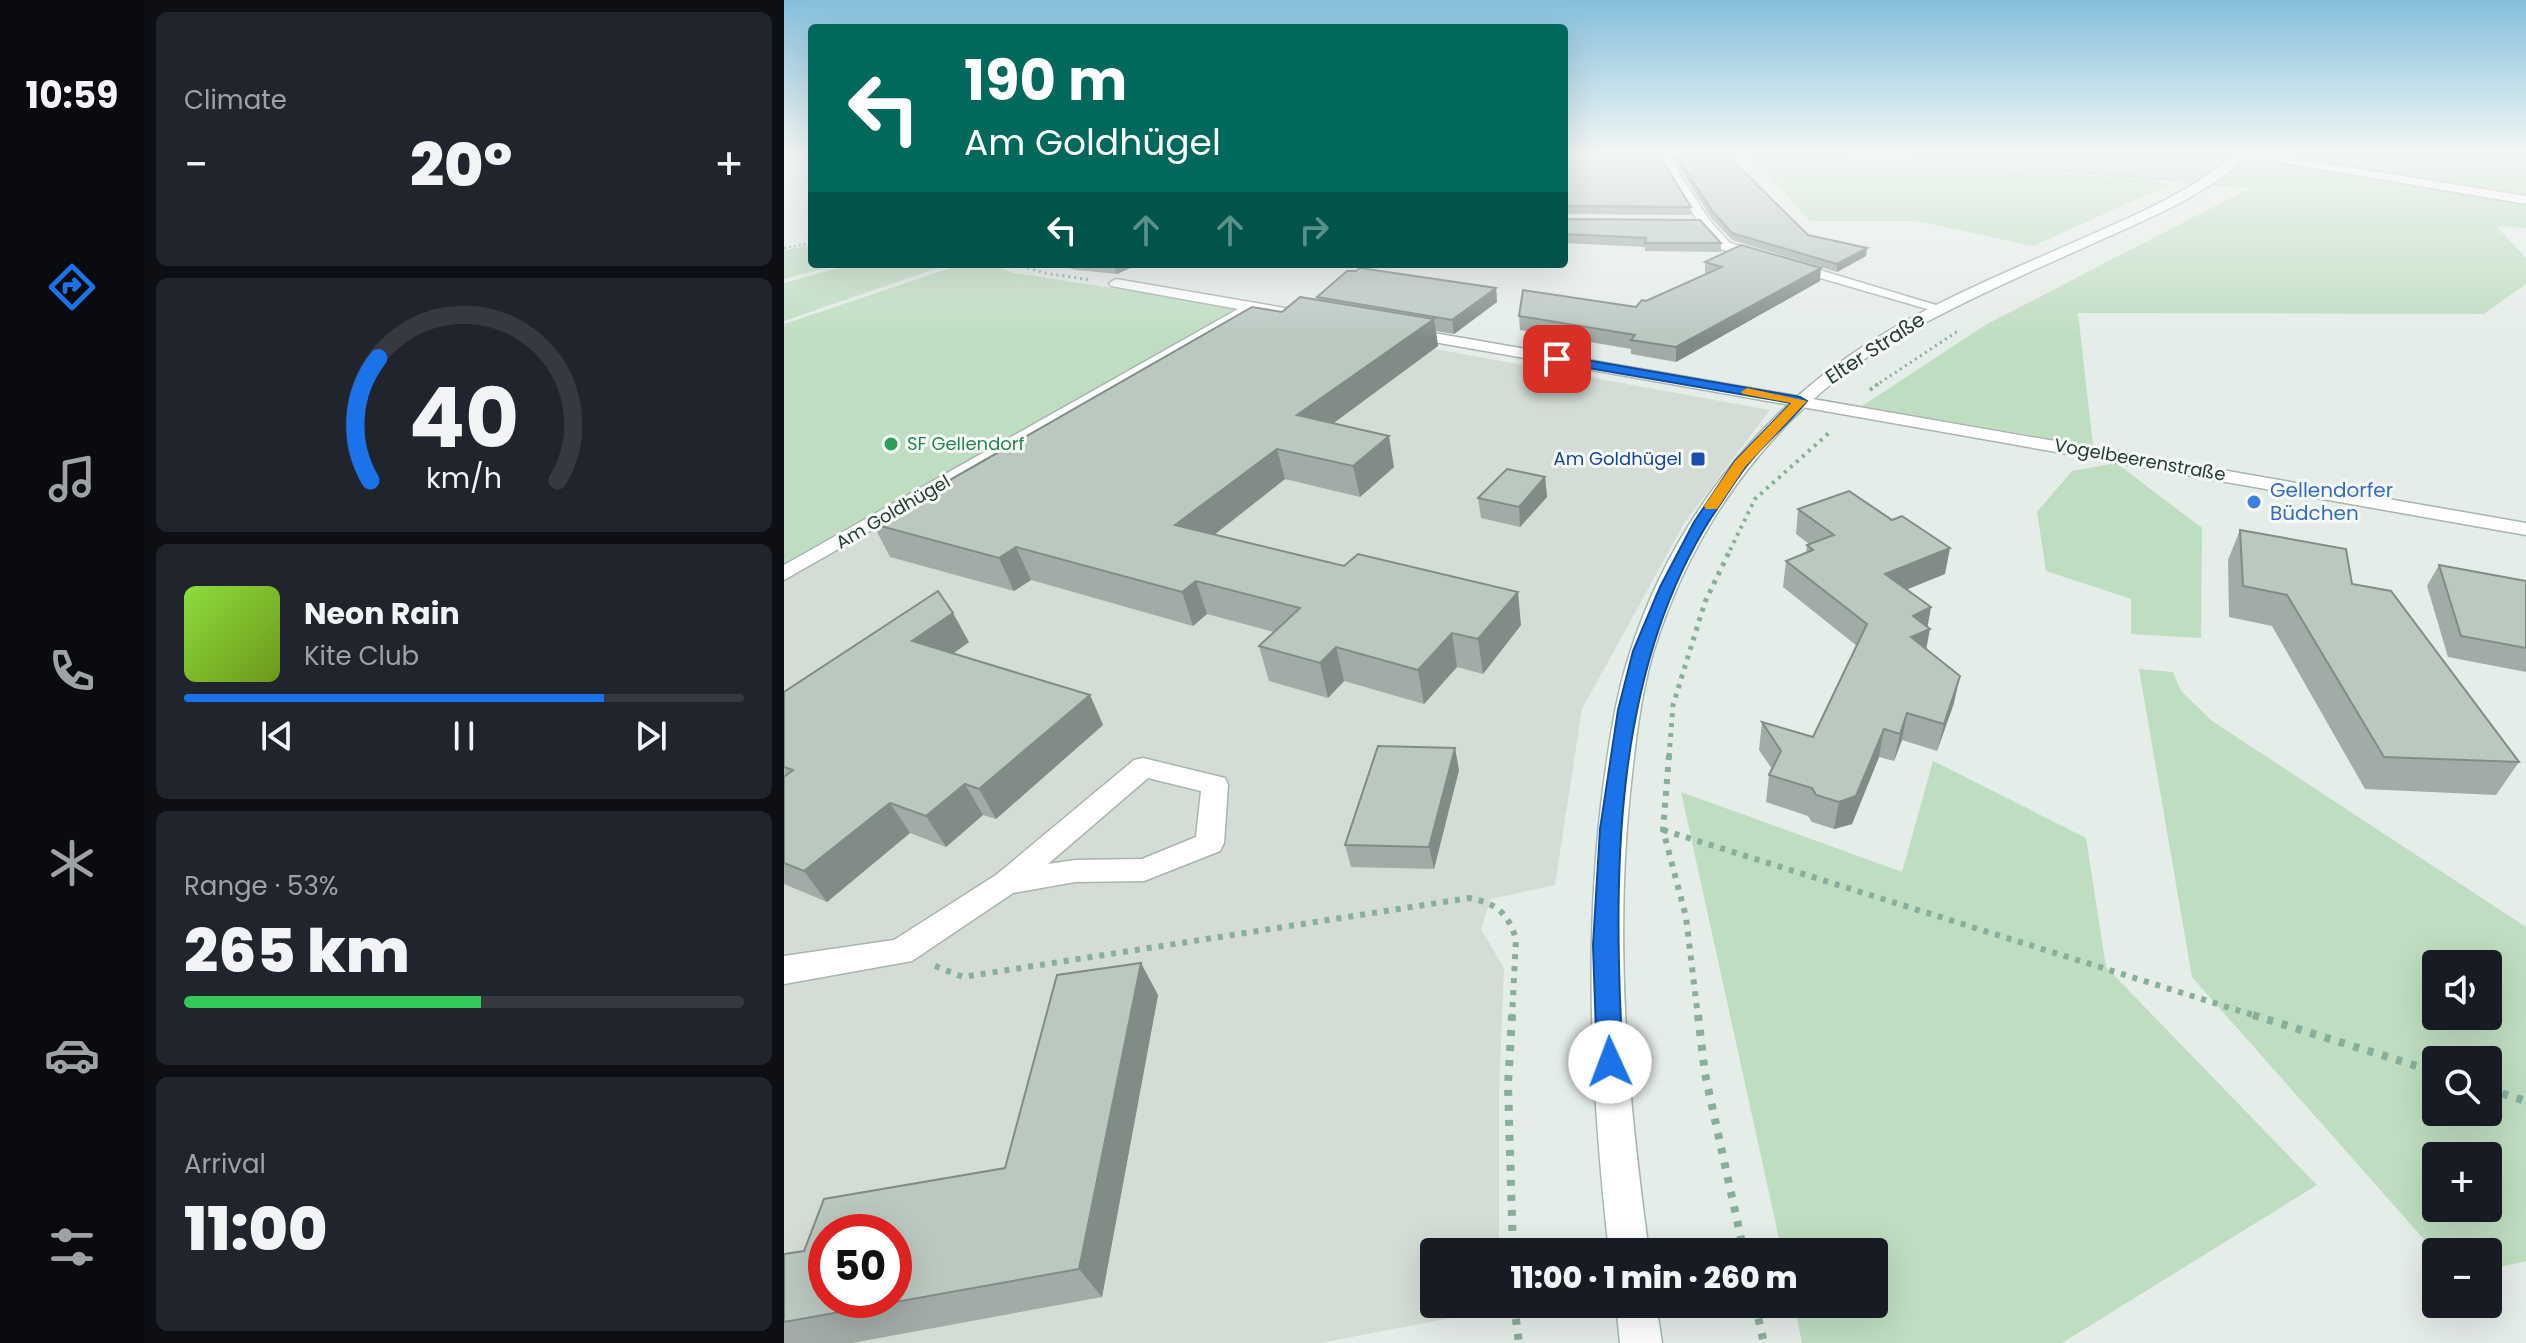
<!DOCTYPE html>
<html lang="en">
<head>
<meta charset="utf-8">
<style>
	body { margin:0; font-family:Poppins,sans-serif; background:#20242c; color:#f1f3f6; height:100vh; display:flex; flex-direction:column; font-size:30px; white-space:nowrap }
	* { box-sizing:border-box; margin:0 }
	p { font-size:26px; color:#9ea1a6 }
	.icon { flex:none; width:44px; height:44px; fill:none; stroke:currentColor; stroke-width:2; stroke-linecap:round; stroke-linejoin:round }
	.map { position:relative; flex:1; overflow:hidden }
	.side { display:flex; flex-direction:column; gap:12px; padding:12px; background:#0d0f14; width:640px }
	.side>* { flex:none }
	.banner { position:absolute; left:24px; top:24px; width:760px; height:244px; border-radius:8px; box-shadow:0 8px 32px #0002; background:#00695c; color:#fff; overflow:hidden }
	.tools { position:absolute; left:1638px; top:950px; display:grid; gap:16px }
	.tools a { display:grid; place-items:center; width:80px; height:80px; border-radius:8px; background:#171b24; box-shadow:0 8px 32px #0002; font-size:40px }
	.speed { position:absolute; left:24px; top:1214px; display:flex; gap:16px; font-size:40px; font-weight:700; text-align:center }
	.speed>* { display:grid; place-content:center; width:104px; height:104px; border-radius:50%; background:#171b24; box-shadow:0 8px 32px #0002; line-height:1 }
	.speed .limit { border:12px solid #d22; background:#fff; color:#111 }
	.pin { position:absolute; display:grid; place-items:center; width:68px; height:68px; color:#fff; margin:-34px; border-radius:16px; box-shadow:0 4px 12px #0006 }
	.me { position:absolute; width:88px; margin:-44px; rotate:358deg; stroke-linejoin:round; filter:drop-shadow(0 0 6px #0008) }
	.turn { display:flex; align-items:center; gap:28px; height:168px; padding:0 24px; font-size:36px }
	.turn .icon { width:104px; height:104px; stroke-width:2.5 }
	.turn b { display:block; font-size:56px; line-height:68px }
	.lanes { display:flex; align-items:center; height:76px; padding:0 24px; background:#0003; justify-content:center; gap:40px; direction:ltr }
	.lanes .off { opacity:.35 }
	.big { font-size:60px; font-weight:800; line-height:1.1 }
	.side .tile { flex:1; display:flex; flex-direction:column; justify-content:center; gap:12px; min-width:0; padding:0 28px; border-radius:12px; background:#20242c }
	.side .dial { align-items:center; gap:0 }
	.dial svg { height:208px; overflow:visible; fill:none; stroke:#363941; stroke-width:7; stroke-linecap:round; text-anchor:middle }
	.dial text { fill:#f1f3f6; stroke:none }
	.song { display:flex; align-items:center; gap:24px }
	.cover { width:96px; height:96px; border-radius:12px; background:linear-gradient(135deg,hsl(90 70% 55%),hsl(80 70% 35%)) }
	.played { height:8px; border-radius:4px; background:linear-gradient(90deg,#1a73e8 75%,#363941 75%) }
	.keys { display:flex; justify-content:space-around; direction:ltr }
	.heat { display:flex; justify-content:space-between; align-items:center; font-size:44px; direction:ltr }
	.charge { height:12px; border-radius:6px; background:linear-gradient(90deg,#34c759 53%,#363941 0) }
	.trip { position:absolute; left:636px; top:1238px; width:468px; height:80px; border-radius:8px; background:#171b24; box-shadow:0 8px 32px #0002; font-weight:800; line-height:80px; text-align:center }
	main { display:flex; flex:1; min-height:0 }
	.tabs { display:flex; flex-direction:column; width:144px; justify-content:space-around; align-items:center; background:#090b0e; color:#9ea1a6 }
	.tabs .icon { width:56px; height:56px }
	.tabs .selected { color:#1a73e8 }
	.tabs b { font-size:36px; color:#f1f3f6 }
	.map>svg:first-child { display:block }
	.built { fill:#d3ddd6; fill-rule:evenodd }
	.green { fill:#bfddc1; fill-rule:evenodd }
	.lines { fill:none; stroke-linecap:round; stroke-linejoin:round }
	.street-casing { stroke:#a8b5ae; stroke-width:3 }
	.secondary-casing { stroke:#a4b8ad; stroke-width:3 }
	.path-far5 { stroke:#87af9a; stroke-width:2; stroke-dasharray:2 3; stroke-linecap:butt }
	.path-far4 { stroke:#87af9a; stroke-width:3; stroke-dasharray:2 4; stroke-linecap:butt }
	.path-far3 { stroke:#87af9a; stroke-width:4; stroke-dasharray:3 5; stroke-linecap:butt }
	.path-far2 { stroke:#87af9a; stroke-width:5; stroke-dasharray:4 6; stroke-linecap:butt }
	.path-far1 { stroke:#87af9a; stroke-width:6; stroke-dasharray:5 7; stroke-linecap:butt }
	.path { stroke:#87af9a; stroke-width:8; stroke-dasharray:6 9; stroke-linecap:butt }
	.street { fill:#fff; fill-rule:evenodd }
	.secondary { fill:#fff; fill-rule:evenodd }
	.wall { fill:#a0aca5 }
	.shaded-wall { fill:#828c86 }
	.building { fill:#bac8c0; stroke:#828c86; stroke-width:2; fill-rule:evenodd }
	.route { fill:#1a73e8; stroke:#114b97; stroke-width:2 }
	.slow { fill:#f59e0b }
	.leisure-dot { fill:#2e9e5b; stroke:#f5faf6; stroke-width:3 }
	.transit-dot { fill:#1a4fb4; stroke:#f5faf6; stroke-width:3 }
	.shop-dot { fill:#3f7fe0; stroke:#f5faf6; stroke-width:3 }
	.labels { text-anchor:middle; stroke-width:6; stroke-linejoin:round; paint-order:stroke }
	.far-leisure-label { font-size:18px; fill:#27864d; stroke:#f5faf6; text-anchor:start }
	.far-transit-label { font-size:18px; fill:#164399; stroke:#f5faf6; text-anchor:end }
	.far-street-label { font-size:18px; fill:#253e32; stroke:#f5faf6 }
	.street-label { font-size:20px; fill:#253e32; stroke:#f5faf6 }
	.shop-label { font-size:20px; fill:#366cbe; stroke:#f5faf6; text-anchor:start }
</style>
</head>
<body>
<main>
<nav class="tabs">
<b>10:59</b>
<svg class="icon selected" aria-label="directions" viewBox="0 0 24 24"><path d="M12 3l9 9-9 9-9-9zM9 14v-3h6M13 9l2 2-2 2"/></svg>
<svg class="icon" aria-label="music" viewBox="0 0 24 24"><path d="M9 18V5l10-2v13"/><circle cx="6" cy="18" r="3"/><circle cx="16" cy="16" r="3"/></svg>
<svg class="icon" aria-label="phone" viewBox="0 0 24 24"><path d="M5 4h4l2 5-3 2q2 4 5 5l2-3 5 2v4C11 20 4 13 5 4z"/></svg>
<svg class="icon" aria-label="climate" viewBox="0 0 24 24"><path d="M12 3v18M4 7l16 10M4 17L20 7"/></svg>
<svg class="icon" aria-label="car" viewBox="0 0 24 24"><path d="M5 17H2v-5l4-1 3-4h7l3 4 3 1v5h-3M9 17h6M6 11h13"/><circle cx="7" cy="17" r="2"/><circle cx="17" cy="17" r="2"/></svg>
<svg class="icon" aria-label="filters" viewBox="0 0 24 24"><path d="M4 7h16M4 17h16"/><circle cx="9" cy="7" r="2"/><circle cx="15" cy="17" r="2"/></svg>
</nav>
<section class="side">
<div class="tile"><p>Climate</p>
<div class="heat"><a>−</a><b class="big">20°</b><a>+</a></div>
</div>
<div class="tile dial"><svg viewBox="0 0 100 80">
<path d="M14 69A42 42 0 1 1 86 69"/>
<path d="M14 69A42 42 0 0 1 17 22" stroke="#1a73e8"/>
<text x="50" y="56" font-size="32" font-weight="700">40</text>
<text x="50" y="72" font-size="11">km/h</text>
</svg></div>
<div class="tile">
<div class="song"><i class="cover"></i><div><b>Neon Rain</b><p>Kite Club</p></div></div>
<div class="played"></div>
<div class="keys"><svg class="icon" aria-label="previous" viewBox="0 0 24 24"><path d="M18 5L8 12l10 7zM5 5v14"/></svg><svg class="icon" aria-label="pause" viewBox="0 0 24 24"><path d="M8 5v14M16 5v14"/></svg><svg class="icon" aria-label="next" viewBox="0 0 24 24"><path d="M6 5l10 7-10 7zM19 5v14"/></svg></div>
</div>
<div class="tile"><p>Range · 53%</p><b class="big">265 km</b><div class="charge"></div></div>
<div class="tile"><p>Arrival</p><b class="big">11:00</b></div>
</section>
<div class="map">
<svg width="1742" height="1343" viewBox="0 0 1742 1343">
	<rect width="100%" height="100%" fill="#e5ede8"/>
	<path class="built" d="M464 315 986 410 901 522 798 709 771 885 707 899 697 929 720 968 715 1095V1252H650V1304H715V1309L536 1343H0V580ZM42 1232H110V1300H42Z"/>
	<g class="green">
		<path d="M964 152H1018L1376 181 1384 185 1249 246 1134 221H1026Z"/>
		<path d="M1048 152H1742V228L1712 226 1742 258V284L1700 314 1294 313 1309 446 1078 406 1203 324 1466 188Z"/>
		<path d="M28 245V264H56L0 279V250Z"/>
		<path d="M68 264H166L0 321V283Z"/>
		<path d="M178 264H205L230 273 456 308 0 563V324Z"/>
		<path d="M1332 463 1418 528 1417 638 1347 634V599L1262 571 1253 512 1288 471Z"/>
		<path d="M1355 669 1389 672 1397 691 1428 721 1742 927V1261L1704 1270V1252L1652 1253 1408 977ZM1652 964H1704V1016H1652ZM1652 1060H1704V1112H1652ZM1652 1156H1704V1208H1652Z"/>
		<path d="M1149 761 1302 838 1322 967 1533 1185 1278 1343H1018L1010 1304H1090V1252H998L897 792 1118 872Z"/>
	</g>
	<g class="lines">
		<g class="street-casing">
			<g id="street">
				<path d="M872 152H882L925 220 946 243 1162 308 1160 311H1150L936 249 914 222Z"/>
				<path d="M1456 152H1471L1742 196V204L1460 156Z"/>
				<path d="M332 279 530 313 537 317 530 321 470 312 0 580V565L454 309 327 286 325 283Z"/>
				<path d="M621 328 1742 523V535L616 336 613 333Z"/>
				<path d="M359 758 441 778 444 785 440 843 436 851 360 881 291 882 229 893 128 961 0 984V956L110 940 212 875 350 760ZM364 778 417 791 412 837 358 859 291 860 264 864Z"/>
			</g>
		</g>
		<g class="secondary-casing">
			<g id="secondary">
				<path d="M1455 152H1466C1424 196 1362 219 1308 244 1245 272 1182 300 1122 333 999 402 910 518 869 653 856 698 851 746 846 793 830 947 844 1099 865 1252H825C808 1098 799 944 819 789 825 745 831 699 845 656 885 527 973 412 1088 341 1156 298 1233 268 1306 235 1359 212 1410 189 1455 152Z"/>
				<path d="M832 1304H872L878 1343H836Z"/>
			</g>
		</g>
		<g class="path-far5">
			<path d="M1056 152 1377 179"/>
			<path d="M0 248 28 243"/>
		</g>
		<g class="path-far4">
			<path d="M232 264 260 273 307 280"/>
			<path d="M1091 386 1174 331"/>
		</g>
		<g class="path-far3">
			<path d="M1086 390 1094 384"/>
			<path d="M946 550 971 499 1046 432"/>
		</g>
		<path class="path-far2" d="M885 757 889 705 921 602 947 548"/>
		<g class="path-far1">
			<path d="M885 755 879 830 902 917 914 1017"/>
			<path d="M879 830 1475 1017"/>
			<path d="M151 966 179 977 685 898C712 903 724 913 732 939L728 1017"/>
		</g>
		<g class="path">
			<path d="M728 1015 724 1085 729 1252"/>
			<path d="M914 1015 921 1074 960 1252"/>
			<path d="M1469 1015 1652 1072"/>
			<path d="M1704 1089 1742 1101"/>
			<path d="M730 1304 735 1343"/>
			<path d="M971 1304 980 1343"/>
		</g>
		<use href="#street" class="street"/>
		<use href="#secondary" class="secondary"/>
	</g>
	<g class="wall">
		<path d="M888 152H940L1024 235 1082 256 1053 272 948 240 927 218 888 155Z"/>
		<path d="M780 157 907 207V215L780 214Z"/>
		<path d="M780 219 937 243V252L861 251V247L780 243Z"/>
		<path d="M921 262 1036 281 892 362 847 354V349L736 330 735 316 852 307 921 275Z"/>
		<path d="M269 264H355L333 274 292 270Z"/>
		<path d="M712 288 713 302 670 334 652 331 654 346 549 423 610 467 576 497 501 479 431 534 737 625 699 674 673 667 640 704 560 681 544 698 485 681 475 646 490 632 423 614 409 626 247 580 230 591 106 557 89 524 498 312 533 300V297Z"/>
		<path d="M761 477 763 497 736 527 697 518 694 498Z"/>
		<path d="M1014 509 1161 574 1123 589 1143 627 1142 649 1170 703 1153 751 1118 740 1110 761 1095 757 1068 824 1050 829 1028 822 1024 816 982 802 985 775 988 769 975 750 978 722 1029 737 1073 646 999 587 1002 561 1022 553 1023 545 1025 544 1012 534Z"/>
		<path d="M1456 530 1568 584 1735 762 1712 795 1581 789 1488 626 1445 617 1444 560Z"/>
		<path d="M1655 565 1742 581V672L1664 657 1643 586Z"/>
		<path d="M185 642 169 653 306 695 319 725 212 819 199 815 162 847 126 833 43 902 0 884V692Z"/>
		<path d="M675 770 650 869 567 867 561 845Z"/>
		<path d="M374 995 318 1297 68 1343H0V1254L20 1251 221 1168Z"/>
	</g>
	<g class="shaded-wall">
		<path d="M1083 248 1082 256 1053 272V264Z"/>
		<path d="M329 264H355L333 274Z"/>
		<path d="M1037 268 1036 281 892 362V347Z"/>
		<path d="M712 288 713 302 670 334 668 320Z"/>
		<path d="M650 319 654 346 520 445 513 415Z"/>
		<path d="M605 436 610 467 576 497 569 466Z"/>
		<path d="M493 449 501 479 402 557 391 525Z"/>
		<path d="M761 477 763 497 736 527 735 507Z"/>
		<path d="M232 547 247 580 230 591 215 558Z"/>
		<path d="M1166 548 1161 574 1097 600 1101 574Z"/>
		<path d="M412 581 423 614 409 626 398 592Z"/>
		<path d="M734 592 737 625 699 674 694 639Z"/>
		<path d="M1147 607 1143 630 1146 629 1141 656 1124 642 1129 616Z"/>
		<path d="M169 613 185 642 145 671 128 641Z"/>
		<path d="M668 633 673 667 640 704 634 670Z"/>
		<path d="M552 647 560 681 544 698 536 663Z"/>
		<path d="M1176 676 1170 703 1153 751 1160 724Z"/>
		<path d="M306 695 319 725 212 819 195 789Z"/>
		<path d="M1123 713 1118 740 1110 761 1116 734Z"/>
		<path d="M1100 729 1095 757 1068 824 1050 829 1055 802Z"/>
		<path d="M671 748 675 770 650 869 645 847Z"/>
		<path d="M181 784 199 815 162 847 142 816Z"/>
		<path d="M106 803 126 833 43 902 20 871Z"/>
		<path d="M357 963 374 995 318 1297 295 1269Z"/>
	</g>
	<g class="building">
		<path d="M838 152H873L907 207 780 206V157Z"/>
		<path d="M890 152H940L1024 235 1083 248 1053 264 948 233 928 211Z"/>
		<path d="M780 219 916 220 937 243H861L862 238 780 234Z"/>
		<path d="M957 245 1037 268 892 347 847 340 851 335 735 316 739 290 852 307 858 300 862 301 938 267 921 262Z"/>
		<path d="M576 268 712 288 668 320 533 297 563 271H572Z"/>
		<path d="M516 297 650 319 513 415 605 436 569 466 493 449 391 525 560 566 574 554 734 592 694 639 668 633 634 670 552 647 536 663 475 646 516 608 412 581 398 592 232 547 215 558 89 524 468 307 498 312Z"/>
		<path d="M723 469 761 477 735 507 694 498Z"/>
		<path d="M1065 491 1108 520 1118 516 1166 548 1101 574 1147 607 1129 616 1146 629 1127 637 1176 676 1160 724 1123 713 1116 734 1100 729 1072 796 1055 802 1032 795 1028 788 985 775 997 751 978 722 1029 737 1083 624 1002 561 1029 550 1023 545 1050 535 1014 509Z"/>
		<path d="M1456 530 1562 549 1568 584 1607 591 1735 762 1600 757 1503 595 1459 586Z"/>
		<path d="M1655 565 1742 581V648L1677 636Z"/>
		<path d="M154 591 169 613 128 641 306 695 195 789 181 784 142 816 106 803 20 871 0 863V777L9 770 0 767V692Z"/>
		<path d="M594 746 671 748 645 847 561 845Z"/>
		<path d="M357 963 295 1269 0 1322V1254L20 1251 40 1199 221 1168 273 975ZM42 1232H110V1300H42Z"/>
	</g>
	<linearGradient id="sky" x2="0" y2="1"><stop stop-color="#85bfdc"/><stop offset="0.45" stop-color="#f3f7f5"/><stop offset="1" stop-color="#f3f7f5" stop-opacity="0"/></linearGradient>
	<rect width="1742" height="340" fill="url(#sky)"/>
	<path class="route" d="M773 355 1016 397 1023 401C1004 425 979 444 961 468 949 484 938 502 927 518 827 676 829 883 839 1062L835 1071 826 1074 816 1071 813 1062 809 945 816 829 834 710 849 651 876 587 910 522 951 461 1007 403 769 362V356Z"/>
	<path class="slow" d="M963 388 1023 401 961 467 933 509H922L920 506 951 461 1007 403 959 394 957 392Z"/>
	<circle class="leisure-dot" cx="107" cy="444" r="8"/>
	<rect class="transit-dot" x="906" y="451" width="16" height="16" rx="4"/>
	<circle class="shop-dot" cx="1470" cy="502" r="8"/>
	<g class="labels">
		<g class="far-leisure-label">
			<text x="123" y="450">SF Gellendorf</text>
		</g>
		<g class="far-transit-label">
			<text x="898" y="465">Am Goldhügel</text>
		</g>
		<g class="far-street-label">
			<text transform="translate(1356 460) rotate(10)" y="6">Vogelbeerenstraße</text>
			<text transform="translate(109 512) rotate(-30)" y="6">Am Goldhügel</text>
		</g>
		<g class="street-label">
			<text transform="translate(1091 348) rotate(-33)" y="7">Elter Straße</text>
		</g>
		<g class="shop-label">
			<text x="1486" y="497">Gellendorfer<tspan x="1486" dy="23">Büdchen</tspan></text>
		</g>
	</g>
</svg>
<div class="tools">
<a><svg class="icon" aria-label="sound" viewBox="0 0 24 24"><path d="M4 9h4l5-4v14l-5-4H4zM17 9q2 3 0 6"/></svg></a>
<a><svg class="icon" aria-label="search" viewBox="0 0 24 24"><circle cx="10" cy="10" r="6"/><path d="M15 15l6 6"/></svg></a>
<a>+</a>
<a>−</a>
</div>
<div class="speed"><div class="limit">50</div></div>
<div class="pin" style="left:773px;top:359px;background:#d93025"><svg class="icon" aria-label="arrive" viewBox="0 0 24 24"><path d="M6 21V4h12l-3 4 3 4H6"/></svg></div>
<svg class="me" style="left:826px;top:1062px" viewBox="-20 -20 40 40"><circle r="19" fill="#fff"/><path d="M0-13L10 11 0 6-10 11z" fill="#1a73e8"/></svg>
<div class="trip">11:00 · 1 min · 260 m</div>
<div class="banner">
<div class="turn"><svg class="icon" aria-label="left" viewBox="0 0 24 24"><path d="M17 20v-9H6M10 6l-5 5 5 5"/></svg><div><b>190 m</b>Am Goldhügel</div></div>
<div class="lanes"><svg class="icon" aria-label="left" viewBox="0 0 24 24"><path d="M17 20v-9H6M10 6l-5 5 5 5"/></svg><svg class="icon off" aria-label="ahead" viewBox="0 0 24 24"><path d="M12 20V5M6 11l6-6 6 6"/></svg><svg class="icon off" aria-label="ahead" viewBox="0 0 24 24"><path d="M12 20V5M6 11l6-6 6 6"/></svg><svg class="icon off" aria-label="right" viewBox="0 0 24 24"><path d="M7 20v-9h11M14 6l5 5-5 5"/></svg></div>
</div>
</div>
</main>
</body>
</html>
